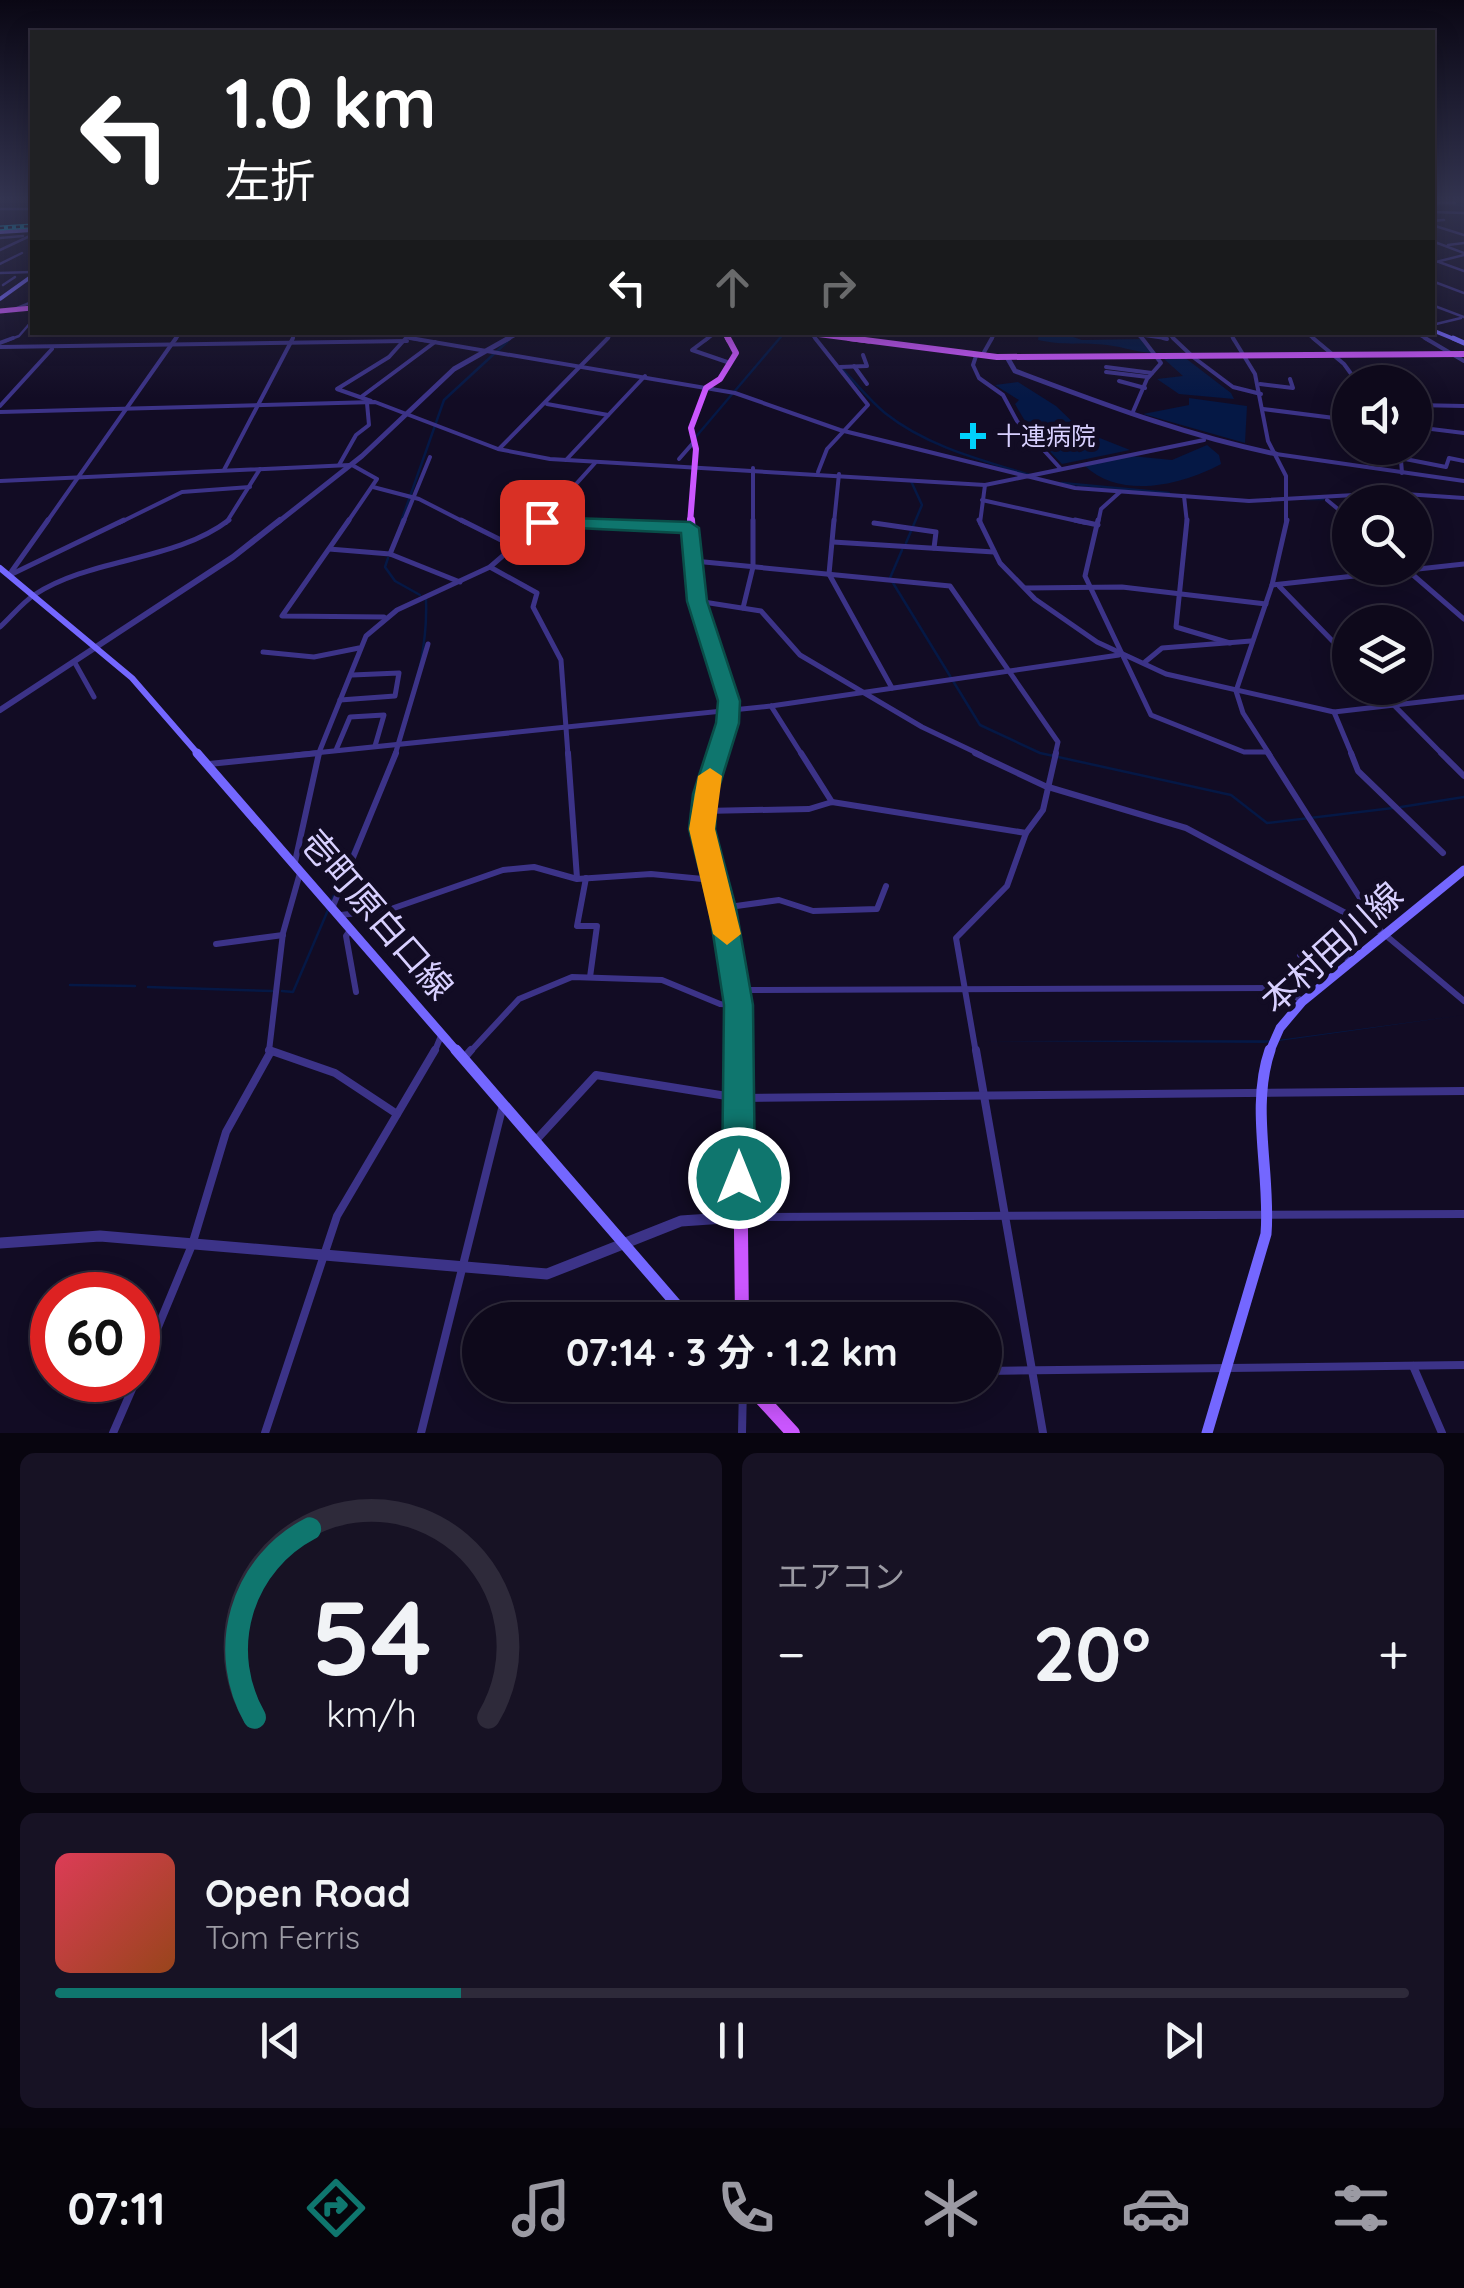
<!DOCTYPE html>
<html lang="ja">
<head>
<meta charset="utf-8">
<style>
	body { margin:0; font-family:Quicksand,"Noto Sans JP",sans-serif; background:#171224; color:#f1f3f6; height:100vh; display:flex; flex-direction:column; font-size:38px; white-space:nowrap }
	* { box-sizing:border-box; margin:0 }
	p { font-size:32px; color:#9b9aa3 }
	.icon { flex:none; width:55px; height:55px; fill:none; stroke:currentColor; stroke-width:2; stroke-linecap:round; stroke-linejoin:round }
	.map { position:relative; height:1433px; overflow:hidden }
	.drawer { display:flex; flex-direction:column; gap:20px; padding:20px; background:#08050f; flex:1 }
	.drawer>* { flex:none }
	.guide { position:absolute; left:30px; top:30px; width:1405px; height:305px; border-radius:0px; box-shadow:0 5px 25px #0003,0 0 0 2px #2e2a3a; background:#202124; color:#fff; overflow:hidden }
	.tools { position:absolute; left:1332px; top:365px; display:grid; gap:20px }
	.tools a { display:grid; place-items:center; width:100px; height:100px; border-radius:50%; background:#0e091b; box-shadow:0 5px 25px #0003,0 0 0 2px #2e2a3a; font-size:50px }
	.speed { position:absolute; left:30px; top:1272px; display:flex; gap:20px; font-size:50px; font-weight:700; text-align:center }
	.speed>* { display:grid; place-content:center; width:130px; height:130px; border-radius:50%; background:#0e091b; box-shadow:0 5px 25px #0003,0 0 0 2px #2e2a3a; line-height:1 }
	.speed .limit { border:15px solid #d22; background:#fff; color:#111 }
	.pin { position:absolute; display:grid; place-items:center; width:85px; height:85px; color:#fff; margin:-42px; border-radius:20px; box-shadow:0 5px 15px #0006 }
	.me { position:absolute; width:110px; margin:-55px; rotate:0deg; stroke-linejoin:round; filter:drop-shadow(0 0 8px #0008) }
	.turn { display:flex; align-items:center; gap:35px; height:210px; padding:0 30px; font-size:45px }
	.turn .icon { width:130px; height:130px; stroke-width:2.5 }
	.turn b { display:block; font-size:70px; line-height:85px }
	.lanes { display:flex; align-items:center; height:95px; padding:0 30px; background:#0003; justify-content:center; gap:50px; direction:ltr }
	.lanes .off { opacity:.35 }
	.big { font-size:75px; font-weight:700; line-height:1.1 }
	.drawer .widget { flex:1; display:flex; flex-direction:column; justify-content:center; gap:15px; min-width:0; padding:0 35px; border-radius:15px; background:#171224 }
	.drawer .dial { align-items:center; gap:0 }
	.dial svg { height:260px; overflow:visible; fill:none; stroke:#2e2a3a; stroke-width:7; stroke-linecap:round; text-anchor:middle }
	.dial text { fill:#f1f3f6; stroke:none }
	.song { display:flex; align-items:center; gap:30px }
	.cover { width:120px; height:120px; border-radius:15px; background:linear-gradient(135deg,hsl(350 70% 55%),hsl(20 70% 35%)) }
	.played { height:10px; border-radius:5px; background:linear-gradient(90deg,#0f766e 30%,#2e2a3a 30%) }
	.keys { display:flex; justify-content:space-around; direction:ltr }
	.heat { display:flex; justify-content:space-between; align-items:center; font-size:55px; direction:ltr }
	.drawer .tiles { flex:1; display:grid; gap:20px; grid-template-columns:1fr 1fr }
	.widget:last-child { grid-column:span 2 }
	.trip { position:absolute; left:462px; top:1302px; width:540px; height:100px; border-radius:50px; background:#0e091b; box-shadow:0 5px 25px #0003,0 0 0 2px #2e2a3a; font-weight:700; line-height:100px; text-align:center }
	.tabs { display:flex; height:160px; justify-content:space-around; align-items:center; background:#06040b; color:#9b9aa3 }
	.tabs .icon { width:70px; height:70px }
	.tabs .active { color:#0f766e }
	.tabs b { font-size:45px; color:#f1f3f6 }
	.map>svg:first-child { display:block }
	.water { fill:#051845 }
	.lines { fill:none; stroke-linecap:round; stroke-linejoin:round }
	.stream { stroke:#051845; stroke-width:2.5 }
	.minor-far4 { stroke:#3c3388; stroke-width:2.5 }
	.minor-far3 { stroke:#3c3388; stroke-width:4 }
	.minor-far2 { stroke:#3c3388; stroke-width:5 }
	.minor-far1 { stroke:#3c3388; stroke-width:6 }
	.minor { stroke:#3c3388; stroke-width:8 }
	.tertiary-far3 { stroke:#3c3388; stroke-width:4 }
	.tertiary-far2 { stroke:#3c3388; stroke-width:5 }
	.tertiary-far1 { stroke:#3c3388; stroke-width:6 }
	.tertiary { stroke:#3c3388; stroke-width:11 }
	.secondary-far4 { stroke:#7467ff; stroke-width:4 }
	.secondary-far3 { stroke:#7467ff; stroke-width:5 }
	.secondary-far2 { stroke:#7467ff; stroke-width:6 }
	.secondary-far1 { stroke:#7467ff; stroke-width:9 }
	.secondary { stroke:#7467ff; stroke-width:11 }
	.primary-far4 { stroke:#cb57ff; stroke-width:5 }
	.primary-far3 { stroke:#cb57ff; stroke-width:6 }
	.primary-far2 { stroke:#cb57ff; stroke-width:8 }
	.primary-far1 { stroke:#cb57ff; stroke-width:10 }
	.primary { stroke:#cb57ff; stroke-width:14 }
	.rail-casing { stroke:#00d1fb; stroke-width:5 }
	.rail { stroke:#120c24; stroke-width:2.5; stroke-dasharray:4; stroke-linecap:butt }
	.route { fill:#0f766e; stroke:#0a4d48; stroke-width:2.5 }
	.slow { fill:#f59e0b }
	.poi-dot { fill:#00d1fb; stroke:#120c24; stroke-width:4 }
	.labels { text-anchor:middle; stroke-width:10; stroke-linejoin:round; paint-order:stroke }
	.far-poi-label { font-size:25px; fill:#d8d0ff; stroke:#120c24; text-anchor:start }
	.near-street-label { font-size:35px; fill:#d8d0ff; stroke:#120c24 }
</style>
</head>
<body>
<div class="map">
<svg width="1464" height="1433" viewBox="0 0 1464 1433">
	<rect width="100%" height="100%" fill="#120c24"/>
	<g class="water">
		<path d="M1039 332 1061 333 1082 340 1140 339 1156 353C1138 353 1124 347 1107 345 1082 342 1066 346 1038 340Z"/>
		<path d="M1184 357 1231 393 1234 399 1179 394 1157 379 1183 376 1163 358Z"/>
		<path d="M1018 382 1056 406 1082 431 1130 450 1062 464 1032 433 1015 404 1019 400 995 385Z"/>
		<path d="M1189 398 1247 406 1245 443 1143 414 1189 405Z"/>
		<path d="M1207 445 1219 455 1221 464C1182 485 1121 500 1085 466L1131 456 1172 460Z"/>
		<path d="M1464 1015 1264 1043 981 1041 1278 1040Z"/>
	</g>
	<g class="lines">
		<g class="stream">
			<path d="M1432 198 1464 206"/>
			<path d="M841 368C856 383 869 400 885 413 926 446 981 460 1030 475"/>
			<path d="M694 439 785 332"/>
			<path d="M1062 483 1169 493"/>
			<path d="M1306 499H1323"/>
			<path d="M401 522 444 400 508 341"/>
			<path d="M906 543 922 505 911 481"/>
			<path d="M902 550 890 578 980 725 1040 753 1231 795 1267 823 1393 808"/>
			<path d="M388 558 385 567 395 581 420 595"/>
			<path d="M1401 807 1464 797"/>
			<path d="M332 900C369 811 430 698 426 600"/>
			<path d="M70 985 135 986"/>
			<path d="M148 987 272 991"/>
			<path d="M282 991 293 992 328 910"/>
		</g>
		<g class="minor-far4">
			<path d="M5 198H32"/>
			<path d="M1432 203H1455"/>
			<path d="M0 209H32"/>
			<path d="M1432 212 1464 213"/>
			<path d="M1432 221 1444 220"/>
			<path d="M1432 225 1464 235"/>
			<path d="M0 238 23 236"/>
			<path d="M1432 241 1464 253"/>
			<path d="M1448 245 1464 243"/>
			<path d="M0 250 32 235"/>
			<path d="M1439 262 1464 271"/>
			<path d="M1432 263 1464 255"/>
			<path d="M0 264 22 253"/>
			<path d="M0 273 32 272"/>
			<path d="M1432 281 1464 293"/>
			<path d="M3 285 15 277"/>
			<path d="M1432 305 1464 317"/>
			<path d="M17 308 32 302"/>
			<path d="M1432 325 1461 318"/>
			<path d="M967 332 994 336"/>
			<path d="M1135 332 1144 341"/>
			<path d="M1166 332 1176 341"/>
			<path d="M1229 332 1234 341"/>
			<path d="M1305 332 1316 341"/>
			<path d="M1414 332 1429 341"/>
			<path d="M811 334 817 341"/>
			<path d="M1139 335 1167 339"/>
			<path d="M408 338 425 341"/>
			<path d="M6 341 19 336 32 321"/>
			<path d="M175 341 181 332"/>
			<path d="M291 341 296 332"/>
			<path d="M405 341 409 332"/>
			<path d="M605 341 614 332"/>
			<path d="M705 341 717 332"/>
			<path d="M991 341 996 332"/>
		</g>
		<g class="minor-far3">
			<path d="M410 338 735 393 840 430 1075 488 1249 501 1390 493 1464 498"/>
			<path d="M708 338 692 350 730 363"/>
			<path d="M815 338 868 405 827 449 818 472"/>
			<path d="M1163 338 1167 339"/>
			<path d="M1173 338 1191 355"/>
			<path d="M1233 338 1255 374 1268 441 1286 476V523"/>
			<path d="M1313 338 1344 364 1357 382"/>
			<path d="M1425 338 1464 361"/>
			<path d="M0 343 13 338"/>
			<path d="M0 347 407 341"/>
			<path d="M983 354 992 338"/>
			<path d="M976 356 973 365 979 378 1003 395 1017 421 1060 468"/>
			<path d="M1193 357 1233 387 1261 394"/>
			<path d="M854 366 867 384"/>
			<path d="M840 367 867 366 863 355"/>
			<path d="M1106 367 1152 373"/>
			<path d="M1106 372 1148 377"/>
			<path d="M1119 381 1145 388"/>
			<path d="M1260 384 1293 388 1290 379"/>
			<path d="M1415 390 1430 405"/>
			<path d="M361 397 435 342"/>
			<path d="M371 401 337 389 389 357 406 338"/>
			<path d="M547 404 608 415"/>
			<path d="M1415 405 1464 406"/>
			<path d="M0 406 52 349"/>
			<path d="M1263 409 1350 420"/>
			<path d="M0 412 375 402 498 449 550 459 985 485 1204 440"/>
			<path d="M1132 414 1147 379 1161 363 1142 338"/>
			<path d="M1415 427 1464 433"/>
			<path d="M1400 448 1402 473"/>
			<path d="M499 449 608 338"/>
			<path d="M1276 454 1464 481"/>
			<path d="M1400 458 1446 467 1449 458 1464 461"/>
			<path d="M679 459 693 443"/>
			<path d="M566 460 645 376"/>
			<path d="M339 465 356 435 369 425 367 403"/>
			<path d="M753 468V523"/>
			<path d="M224 470 293 338"/>
			<path d="M0 481 350 465"/>
			<path d="M373 487 419 499 466 523"/>
			<path d="M1184 496 1187 523"/>
			<path d="M982 500 1086 523"/>
			<path d="M1327 500 1350 519"/>
			<path d="M543 522 556 523"/>
			<path d="M46 523 176 338"/>
			<path d="M119 523 182 492 250 487"/>
			<path d="M226 523 260 469"/>
			<path d="M347 523 377 479 352 465"/>
			<path d="M403 523 430 457"/>
			<path d="M541 523 595 463"/>
			<path d="M834 523 839 474"/>
			<path d="M980 523 985 485"/>
			<path d="M1098 523 1101 509 1120 492"/>
		</g>
		<g class="minor-far2">
			<path d="M349 520 282 616 384 617"/>
			<path d="M461 520 515 547"/>
			<path d="M834 520 829 574 892 688"/>
			<path d="M979 520 1000 563 1035 599 1097 642 1166 674 1334 712 1464 697"/>
			<path d="M1075 520 1098 525"/>
			<path d="M1098 520 1085 576 1151 715 1244 752H1267"/>
			<path d="M1187 520 1176 627 1230 643"/>
			<path d="M543 522 690 528"/>
			<path d="M874 523 936 532 934 548"/>
			<path d="M833 542 994 552"/>
			<path d="M329 549 390 554 460 582"/>
			<path d="M390 554 404 520"/>
			<path d="M694 561 950 586 1058 742 1055 755"/>
			<path d="M490 567 537 593 533 607 561 660 568 755"/>
			<path d="M1405 568 1464 619"/>
			<path d="M12 574 124 520"/>
			<path d="M9 575 48 520"/>
			<path d="M1272 585 1464 564"/>
			<path d="M1279 586 1350 659"/>
			<path d="M1026 588 1122 587 1266 604"/>
			<path d="M697 601 761 611 800 655 922 727 981 755"/>
			<path d="M743 608 753 567V520"/>
			<path d="M0 627C11 617 22 603 34 595 92 557 174 562 229 520"/>
			<path d="M263 652 314 657 359 648"/>
			<path d="M1145 662 1162 648 1251 641"/>
			<path d="M75 663 94 697"/>
			<path d="M1377 688 1443 755"/>
			<path d="M340 700 395 696 399 673 352 675"/>
			<path d="M771 706 802 755"/>
			<path d="M1334 712 1352 755"/>
			<path d="M336 750 350 717 384 715 375 746"/>
			<path d="M295 755 771 706 1119 655"/>
			<path d="M318 755 366 636 397 610 490 567 544 520"/>
			<path d="M395 755 428 644"/>
			<path d="M1270 755 1243 713 1236 691 1272 585 1287 520"/>
		</g>
		<g class="minor-far1">
			<path d="M568 753 577 878"/>
			<path d="M801 753 832 802"/>
			<path d="M975 753 1045 786 1186 828 1383 933 1464 1001"/>
			<path d="M1268 753 1381 931"/>
			<path d="M1351 753 1358 771 1443 853"/>
			<path d="M1441 753 1464 776"/>
			<path d="M209 764 319 753"/>
			<path d="M703 811 809 809 832 802 1026 833"/>
			<path d="M295 862 319 753"/>
			<path d="M586 878 577 926H597L590 977"/>
			<path d="M333 906 396 753"/>
			<path d="M722 908 779 900 813 911 877 909 886 886"/>
			<path d="M341 915 391 909 503 870 534 867 577 879 651 874 713 880"/>
			<path d="M351 929 346 936 356 992"/>
			<path d="M1326 942 1350 961"/>
			<path d="M216 944 283 935"/>
			<path d="M1300 955 1329 979"/>
			<path d="M736 990 1287 988 1302 1002"/>
			<path d="M275 1053 269 1051 283 933 300 873"/>
			<path d="M434 1053 441 1036"/>
			<path d="M469 1053 519 999 572 977 662 980 720 1004 737 1005"/>
			<path d="M976 1053 956 938 1007 886 1026 833 1043 810 1056 753"/>
		</g>
		<g class="minor">
			<path d="M269 1050 335 1073 397 1114"/>
			<path d="M976 1050 1043 1433"/>
			<path d="M465 1057 471 1050"/>
			<path d="M537 1139 596 1075 739 1098 1464 1091"/>
			<path d="M742 1217 1464 1214"/>
			<path d="M1413 1366 1442 1433"/>
			<path d="M985 1371 1464 1365"/>
			<path d="M138 1375 192 1245 226 1132 270 1053"/>
			<path d="M113 1433 136 1380"/>
			<path d="M265 1433 337 1216 435 1050"/>
			<path d="M421 1433 502 1109"/>
			<path d="M742 1433 743 1385"/>
		</g>
		<path class="tertiary-far3" d="M504 341 520 332"/>
		<g class="tertiary-far2">
			<path d="M1007 357 1015 371C1101 403 1186 436 1276 454"/>
			<path d="M277 523 362 456 454 369 509 338"/>
		</g>
		<path class="tertiary-far1" d="M0 710 233 557 280 520"/>
		<path class="tertiary" d="M0 1243 100 1236 547 1274 681 1221 739 1217"/>
		<g class="secondary-far4">
			<path d="M0 232 32 230"/>
			<path d="M0 299 32 276"/>
			<path d="M1432 330 1459 341"/>
		</g>
		<path class="secondary-far3" d="M1453 338 1464 343"/>
		<path class="secondary-far2" d="M0 568 132 678 199 755"/>
		<g class="secondary-far1">
			<path d="M197 753 458 1053"/>
			<path d="M1269 1053 1280 1028 1302 1002 1464 870"/>
		</g>
		<g class="secondary">
			<path d="M456 1050 690 1320"/>
			<path d="M1207 1433 1266 1234C1271 1175 1250 1107 1270 1050"/>
		</g>
		<g class="primary-far4">
			<path d="M0 311 32 308"/>
			<path d="M724 332 729 341"/>
			<path d="M799 332 869 341"/>
		</g>
		<g class="primary-far3">
			<path d="M849 338 997 357 1464 354"/>
			<path d="M690 523 696 449 691 428 706 388 720 379 736 353 728 338"/>
		</g>
		<path class="primary-far2" d="M691 520 697 601 729 701 728 723 718 755"/>
		<path class="primary-far1" d="M718 753 705 794 702 829 722 908 738 1005 739 1053"/>
		<g class="primary">
			<path d="M739 1050 742 1320"/>
			<path d="M749 1385 793 1433"/>
		</g>
		<g class="rail-casing">
			<path id="rail" d="M0 228 32 226"/>
		</g>
		<use href="#rail" class="rail"/>
	</g>
	<linearGradient id="sky" x2="0" y2="1"><stop stop-color="#0a0714"/><stop offset="0.5" stop-color="#333450"/><stop offset="1" stop-color="#333450" stop-opacity="0"/></linearGradient>
	<rect width="1464" height="398" fill="url(#sky)"/>
	<path class="route" d="M542 517 690 522 699 528 707 601 740 701 739 723 717 794 715 829 736 908 753 1005 755 1178 750 1188 739 1193 727 1188 722 1178 724 1005 709 908 689 829 693 794 716 723 718 701 687 601 681 533 535 526V518Z"/>
	<path class="slow" d="M710 768 722 776 715 829 741 934 727 945 713 934 689 829 698 776Z"/>
	<path class="poi-dot" d="M968 421h10v10h10v10h-10v10h-10v-10h-10v-10h10z"/>
	<g class="labels">
		<g class="far-poi-label">
			<text x="996" y="445">十連病院</text>
		</g>
		<g class="near-street-label">
			<text transform="translate(377 915) rotate(49)" y="12">壱町原白口線</text>
			<text transform="translate(1332 948) rotate(-42)" y="12">本村田川線</text>
		</g>
	</g>
</svg>
<div class="tools">
<a><svg class="icon" aria-label="sound" viewBox="0 0 24 24"><path d="M4 9h4l5-4v14l-5-4H4zM17 9q2 3 0 6"/></svg></a>
<a><svg class="icon" aria-label="search" viewBox="0 0 24 24"><circle cx="10" cy="10" r="6"/><path d="M15 15l6 6"/></svg></a>
<a><svg class="icon" aria-label="layers" viewBox="0 0 24 24"><path d="M12 4l9 5-9 5-9-5zM3 14l9 5 9-5"/></svg></a>
</div>
<div class="speed"><div class="limit">60</div></div>
<div class="pin" style="left:542px;top:522px;background:#d93025"><svg class="icon" aria-label="arrive" viewBox="0 0 24 24"><path d="M6 21V4h12l-3 4 3 4H6"/></svg></div>
<svg class="me" style="left:739px;top:1178px" viewBox="-20 -20 40 40"><circle r="17" fill="#0f766e" stroke="#fff" stroke-width="3"/><path d="M0-11L8 9 0 5-8 9z" fill="#fff"/></svg>
<div class="trip">07:14 · 3 分 · 1.2 km</div>
<div class="guide">
<div class="turn"><svg class="icon" aria-label="left" viewBox="0 0 24 24"><path d="M17 20v-9H6M10 6l-5 5 5 5"/></svg><div><b>1.0 km</b>左折</div></div>
<div class="lanes"><svg class="icon" aria-label="left" viewBox="0 0 24 24"><path d="M17 20v-9H6M10 6l-5 5 5 5"/></svg><svg class="icon off" aria-label="ahead" viewBox="0 0 24 24"><path d="M12 20V5M6 11l6-6 6 6"/></svg><svg class="icon off" aria-label="right" viewBox="0 0 24 24"><path d="M7 20v-9h11M14 6l5 5-5 5"/></svg></div>
</div>
</div>
<section class="drawer">
<div class="tiles">
<div class="widget dial"><svg viewBox="0 0 100 80">
<path d="M14 69A42 42 0 1 1 86 69"/>
<path d="M14 69A42 42 0 0 1 31 11" stroke="#0f766e"/>
<text x="50" y="56" font-size="32" font-weight="700">54</text>
<text x="50" y="72" font-size="11">km/h</text>
</svg></div>
<div class="widget"><p>エアコン</p>
<div class="heat"><a>−</a><b class="big">20°</b><a>+</a></div>
</div>
<div class="widget">
<div class="song"><i class="cover"></i><div><b>Open Road</b><p>Tom Ferris</p></div></div>
<div class="played"></div>
<div class="keys"><svg class="icon" aria-label="previous" viewBox="0 0 24 24"><path d="M18 5L8 12l10 7zM5 5v14"/></svg><svg class="icon" aria-label="pause" viewBox="0 0 24 24"><path d="M8 5v14M16 5v14"/></svg><svg class="icon" aria-label="next" viewBox="0 0 24 24"><path d="M6 5l10 7-10 7zM19 5v14"/></svg></div>
</div>
</div>
</section>
<nav class="tabs">
<b>07:11</b>
<svg class="icon active" aria-label="directions" viewBox="0 0 24 24"><path d="M12 3l9 9-9 9-9-9zM9 14v-3h6M13 9l2 2-2 2"/></svg>
<svg class="icon" aria-label="music" viewBox="0 0 24 24"><path d="M9 18V5l10-2v13"/><circle cx="6" cy="18" r="3"/><circle cx="16" cy="16" r="3"/></svg>
<svg class="icon" aria-label="phone" viewBox="0 0 24 24"><path d="M5 4h4l2 5-3 2q2 4 5 5l2-3 5 2v4C11 20 4 13 5 4z"/></svg>
<svg class="icon" aria-label="climate" viewBox="0 0 24 24"><path d="M12 3v18M4 7l16 10M4 17L20 7"/></svg>
<svg class="icon" aria-label="car" viewBox="0 0 24 24"><path d="M5 17H2v-5l4-1 3-4h7l3 4 3 1v5h-3M9 17h6M6 11h13"/><circle cx="7" cy="17" r="2"/><circle cx="17" cy="17" r="2"/></svg>
<svg class="icon" aria-label="filters" viewBox="0 0 24 24"><path d="M4 7h16M4 17h16"/><circle cx="9" cy="7" r="2"/><circle cx="15" cy="17" r="2"/></svg>
</nav>
</body>
</html>
